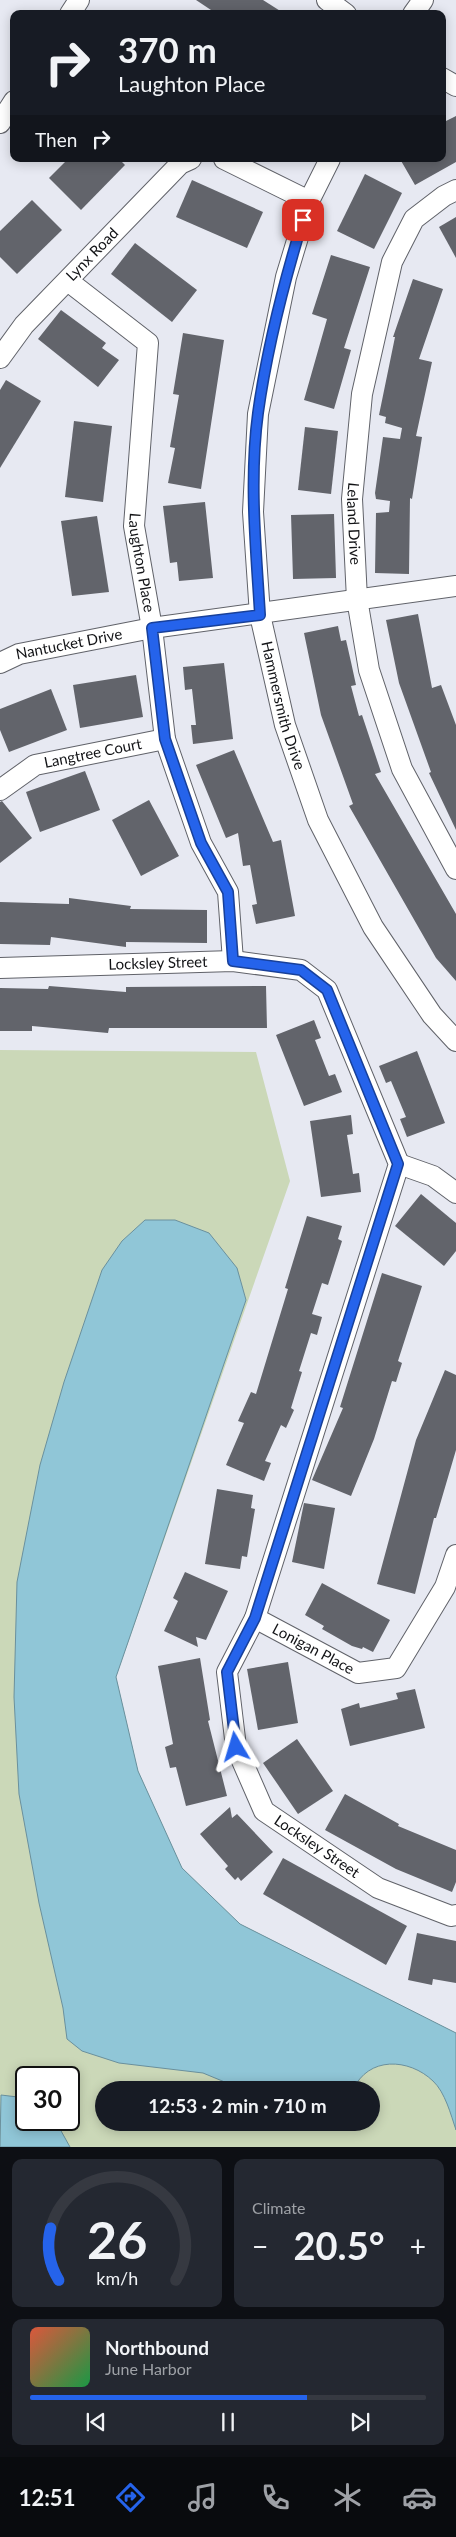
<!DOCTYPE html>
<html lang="en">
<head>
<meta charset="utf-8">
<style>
	body { margin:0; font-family:Lato,sans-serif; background:#242831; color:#f1f3f6; height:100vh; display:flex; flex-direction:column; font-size:19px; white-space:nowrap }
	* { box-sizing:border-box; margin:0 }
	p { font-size:16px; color:#9ea1a6 }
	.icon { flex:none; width:28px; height:28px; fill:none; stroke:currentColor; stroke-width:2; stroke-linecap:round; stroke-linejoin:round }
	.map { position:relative; height:2147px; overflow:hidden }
	.side { display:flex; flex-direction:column; gap:12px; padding:12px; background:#0d0f14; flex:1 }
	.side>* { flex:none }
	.hud { position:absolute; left:10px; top:10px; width:436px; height:152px; border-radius:10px; box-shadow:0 2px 12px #0003; background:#171b24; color:#f1f3f6; overflow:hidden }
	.speed { position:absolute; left:15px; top:2066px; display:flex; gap:10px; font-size:25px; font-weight:700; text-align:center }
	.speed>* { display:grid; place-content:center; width:65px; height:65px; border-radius:50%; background:#171b24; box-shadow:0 2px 12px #0003; line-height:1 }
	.speed .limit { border:2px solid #111; border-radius:8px; background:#fff; color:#111 }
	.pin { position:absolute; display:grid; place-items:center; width:42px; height:42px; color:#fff; margin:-21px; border-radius:10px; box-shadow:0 2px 8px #0006 }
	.me { position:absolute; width:55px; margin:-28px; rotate:353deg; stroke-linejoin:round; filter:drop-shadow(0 0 4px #0008) }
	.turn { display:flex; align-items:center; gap:18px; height:105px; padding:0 25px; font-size:22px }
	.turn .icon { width:65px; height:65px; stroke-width:2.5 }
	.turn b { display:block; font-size:35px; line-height:42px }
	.then { display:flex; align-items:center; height:48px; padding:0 25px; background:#0003; gap:10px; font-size:19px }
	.big { font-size:38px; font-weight:700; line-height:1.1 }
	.side .card { flex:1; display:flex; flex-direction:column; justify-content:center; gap:8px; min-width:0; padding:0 18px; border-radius:10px; background:#242831 }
	.side .dial { align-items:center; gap:0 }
	.dial svg { height:130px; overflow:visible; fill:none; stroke:#363941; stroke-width:7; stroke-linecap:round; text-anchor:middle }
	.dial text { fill:#f1f3f6; stroke:none }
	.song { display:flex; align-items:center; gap:15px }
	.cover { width:60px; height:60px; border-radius:8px; background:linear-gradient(135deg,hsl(10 70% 55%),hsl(140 70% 35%)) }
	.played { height:5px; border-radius:2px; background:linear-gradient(90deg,#2563eb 70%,#363941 70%) }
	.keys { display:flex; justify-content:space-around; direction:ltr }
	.heat { display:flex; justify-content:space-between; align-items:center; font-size:28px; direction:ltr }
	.side .tiles { flex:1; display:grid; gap:12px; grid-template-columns:1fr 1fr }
	.card:last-child { grid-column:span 2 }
	.trip { position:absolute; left:95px; top:2081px; width:285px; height:50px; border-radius:25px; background:#171b24; box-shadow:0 2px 12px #0003; font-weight:700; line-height:50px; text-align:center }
	.tab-bar { display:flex; height:80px; justify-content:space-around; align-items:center; background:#090b0e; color:#9ea1a6 }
	.tab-bar .icon { width:35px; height:35px }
	.tab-bar .selected { color:#2563eb }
	.tab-bar b { font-size:22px; color:#f1f3f6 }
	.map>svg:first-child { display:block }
	.green { fill:#cbd8b8; fill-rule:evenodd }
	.water { fill:#90c6d7; stroke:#6a909d }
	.building { fill:#62646b }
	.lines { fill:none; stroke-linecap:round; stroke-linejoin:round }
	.street-casing { stroke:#606269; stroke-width:22 }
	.street { stroke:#fff; stroke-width:20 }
	.route-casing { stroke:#184099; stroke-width:12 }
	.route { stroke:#2563eb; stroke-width:9 }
	.labels { text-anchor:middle; stroke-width:4.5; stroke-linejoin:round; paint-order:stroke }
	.street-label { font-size:15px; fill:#121316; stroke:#fff }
</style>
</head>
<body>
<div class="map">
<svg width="456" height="2147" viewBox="0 0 456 2147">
	<rect width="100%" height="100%" fill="#e7e9f2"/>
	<path class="green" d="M0 1050 256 1052 290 1181 116 1677 138 1771 182 1868 240 1924 456 2033V2147H0ZM26 2078H69V2120H26ZM104 2090H371V2122H104Z"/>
	<g class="water">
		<path d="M145 1220H175L209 1233 237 1268 246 1300 116 1677 138 1771 182 1868 240 1924 456 2033V2130C451 2115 445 2092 433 2081 409 2058 368 2056 353 2090H244L203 2073 119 2063 82 2051 67 2039 63 2008 39 1903 19 1794 14 1697 17 1582 40 1465 64 1382 102 1270 122 1241Z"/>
		<path d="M1 2095 26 2098V2120H55L70 2147H0Z"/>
	</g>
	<g class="building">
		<path d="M196 0H263L285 14H217Z"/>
		<path d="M456 116V162L415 185 400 159H442V123Z"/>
		<path d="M68 159H119L125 165 81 210 49 178Z"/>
		<path d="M365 174 402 193 374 249 337 231Z"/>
		<path d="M192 180 263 212 247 248 176 217Z"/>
		<path d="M32 200 62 230 17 274 0 257V231Z"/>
		<path d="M456 217V258L439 227Z"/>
		<path d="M135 243 197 290 172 322 111 274Z"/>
		<path d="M331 255 370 267 344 348 351 350 334 409 304 400 327 319 312 314Z"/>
		<path d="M413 279 443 289 419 359 432 362 416 436 422 437 412 499 410 498 409 574 375 573 376 513 389 512 390 501 376 499 375 493 383 437 400 439 402 428 385 423 386 417 379 415 395 337H393Z"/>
		<path d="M61 310 106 343 102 348 119 360 98 387 38 339Z"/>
		<path d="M183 333 224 340 201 489 168 483 175 448 170 447 179 395 173 394Z"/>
		<path d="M6 380 41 401 0 468V390Z"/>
		<path d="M74 421 112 426 103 502 65 497Z"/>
		<path d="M305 427 338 431 331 494 298 490Z"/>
		<path d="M205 502 213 578 179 581 177 562 170 563 163 506Z"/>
		<path d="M334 514 336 578 293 579 291 515Z"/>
		<path d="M97 516 109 592 72 596 61 521Z"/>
		<path d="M418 614 432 688 441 685 456 725V830L429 773 431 772 399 683 386 620Z"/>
		<path d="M338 626 341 641 346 640 351 662 356 685 351 686 359 716 362 715 381 772 375 774 456 914V981L436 958 349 806 353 804 321 715 304 633Z"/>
		<path d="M224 663 233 739 193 744 191 725H196L192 689 185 690 183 667Z"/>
		<path d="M136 675 143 717 80 728 73 685Z"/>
		<path d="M51 689 67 730 9 752 0 730V709Z"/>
		<path d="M234 750 273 842 281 840 295 916 256 924 252 905 257 904 250 865 243 866 238 833 226 838 196 765Z"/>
		<path d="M85 771 100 810 40 832 26 792Z"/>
		<path d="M149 800 179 856 141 876 112 820Z"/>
		<path d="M2 801 32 838 0 863V802Z"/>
		<path d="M69 898 131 906 130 909 207 910V943L126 942V947L51 937 50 945 0 944V902L69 904Z"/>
		<path d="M49 986 126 992V987L266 986 267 1028H109L108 1033 32 1026V1031H0V988L48 989Z"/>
		<path d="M314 1020 321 1038 315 1040 329 1076 335 1074 342 1092 304 1106 276 1035Z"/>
		<path d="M417 1051 445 1123 407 1137 400 1119 406 1117 391 1081 386 1083 379 1066Z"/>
		<path d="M351 1115 353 1134 347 1135 350 1154 353 1174 359 1173 361 1192 321 1197 310 1121Z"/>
		<path d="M421 1194 456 1223V1251L444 1266 395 1226Z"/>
		<path d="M307 1216 342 1226 338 1239 342 1241 328 1285 322 1283 312 1314 322 1317 317 1335 311 1333 299 1371 302 1372 291 1408 294 1410 286 1428 281 1425 265 1461 271 1463 264 1481 226 1465 244 1423 238 1421 251 1392 256 1394 288 1289 285 1288Z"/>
		<path d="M382 1273 422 1286 398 1361 402 1363 396 1382 392 1381 374 1439 351 1496 312 1480 343 1408 340 1407Z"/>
		<path d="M445 1370 456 1375V1450L436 1518H434L415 1594 377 1584 416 1440Z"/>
		<path d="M217 1489 253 1495 251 1508 255 1509 247 1557 242 1556 240 1569 205 1564Z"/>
		<path d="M304 1503 335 1508 324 1569 292 1562Z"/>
		<path d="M185 1572 228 1591 206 1640 196 1637 198 1647 164 1631 178 1601 173 1598Z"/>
		<path d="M322 1583 390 1620 373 1652 363 1647 362 1649 352 1646 322 1629 324 1626 305 1615Z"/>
		<path d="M200 1658 210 1720 208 1721 227 1796 186 1806 176 1767 170 1768 165 1747 173 1744 158 1666Z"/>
		<path d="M288 1662 298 1723 258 1730 247 1669Z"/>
		<path d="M415 1689 425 1728 350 1746 341 1709 359 1703 360 1708 398 1699 396 1693Z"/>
		<path d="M297 1739 333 1791 298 1814 263 1763Z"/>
		<path d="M345 1794 399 1824 398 1826 456 1850V1882L452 1892 396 1869 325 1830Z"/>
		<path d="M230 1807 232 1818 237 1814 273 1852 241 1881 238 1877 235 1880 225 1869 228 1866 200 1834Z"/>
		<path d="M283 1858 407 1926 386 1965 263 1894Z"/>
		<path d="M417 1933 456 1941V1983L433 1979 432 1985 408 1980Z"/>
	</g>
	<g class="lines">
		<g class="street-casing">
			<g id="street">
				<path d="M327 0 346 14"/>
				<path d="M70 14 79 0"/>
				<path d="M413 14 423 0"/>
				<path d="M442 78 456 86"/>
				<path d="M0 123 14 101"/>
				<path d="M224 159 309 201"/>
				<path id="s1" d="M330 159 309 201 286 277 258 414 253 512 260 615 285 725 318 820 373 927 432 1015 456 1041"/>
				<path id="s2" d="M456 190 444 196 414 219 392 262 362 394 352 499 357 599 369 670 402 769 456 869"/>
				<path id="s3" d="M68 281 148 343 134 526 152 628 165 739 201 843 228 892 233 961"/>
				<path id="s4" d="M0 358 24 325 180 164 191 159"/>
				<path id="s5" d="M0 663 19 654 152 628 456 586"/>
				<path id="s6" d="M0 790 35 765 165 739"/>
				<path id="s7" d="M0 968 233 961 301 970 327 990 399 1164 255 1618 227 1672 236 1747 264 1811 378 1888 451 1916 456 1915"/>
				<path d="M399 1164 433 1176 456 1193"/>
				<path id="s8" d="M255 1618 358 1673 396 1668 445 1587 456 1555"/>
			</g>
		</g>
		<use href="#street" class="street"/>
	</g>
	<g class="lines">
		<g class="route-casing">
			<path id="route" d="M236 1747 227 1672 255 1618 398 1164 327 990 301 970 233 961 228 892 201 843 165 739 152 628 260 615C256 548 249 480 258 413 267 348 284 282 303 220"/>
		</g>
		<use href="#route" class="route"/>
	</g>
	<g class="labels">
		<g class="street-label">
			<text dy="5" stroke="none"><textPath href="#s4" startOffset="139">Lynx Road</textPath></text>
			<text dy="5" stroke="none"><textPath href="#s2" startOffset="365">Leland Drive</textPath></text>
			<text dy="5" stroke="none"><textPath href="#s3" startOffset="322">Laughton Place</textPath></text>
			<text dy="5" stroke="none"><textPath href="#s5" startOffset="72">Nantucket Drive</textPath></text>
			<text dy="5" stroke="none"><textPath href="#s1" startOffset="561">Hammersmith Drive</textPath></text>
			<text dy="5" stroke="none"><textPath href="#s6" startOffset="102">Langtree Court</textPath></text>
			<text dy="5" stroke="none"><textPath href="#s7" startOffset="158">Locksley Street</textPath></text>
			<text dy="5" stroke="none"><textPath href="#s8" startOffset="66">Lonigan Place</textPath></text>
			<text dy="5" stroke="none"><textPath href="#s7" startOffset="1269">Locksley Street</textPath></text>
		</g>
	</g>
</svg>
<div class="speed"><div class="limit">30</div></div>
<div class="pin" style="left:303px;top:220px;background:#d93025"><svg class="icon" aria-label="arrive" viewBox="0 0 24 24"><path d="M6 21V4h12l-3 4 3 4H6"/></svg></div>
<svg class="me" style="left:236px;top:1747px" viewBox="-20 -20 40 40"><path d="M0-17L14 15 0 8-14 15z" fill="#2563eb" stroke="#fff" stroke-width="4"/></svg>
<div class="trip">12:53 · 2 min · 710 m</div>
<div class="hud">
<div class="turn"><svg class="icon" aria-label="right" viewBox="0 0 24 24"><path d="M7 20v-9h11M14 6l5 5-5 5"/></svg><div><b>370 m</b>Laughton Place</div></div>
<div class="then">Then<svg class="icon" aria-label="right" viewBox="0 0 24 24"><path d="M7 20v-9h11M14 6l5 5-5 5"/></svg></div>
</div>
</div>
<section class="side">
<div class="tiles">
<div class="card dial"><svg viewBox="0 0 100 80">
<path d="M14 69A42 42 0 1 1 86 69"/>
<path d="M14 69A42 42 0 0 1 9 37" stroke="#2563eb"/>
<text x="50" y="56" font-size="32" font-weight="700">26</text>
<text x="50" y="72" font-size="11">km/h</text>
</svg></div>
<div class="card"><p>Climate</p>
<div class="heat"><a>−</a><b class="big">20.5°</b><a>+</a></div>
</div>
<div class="card">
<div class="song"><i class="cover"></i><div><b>Northbound</b><p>June Harbor</p></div></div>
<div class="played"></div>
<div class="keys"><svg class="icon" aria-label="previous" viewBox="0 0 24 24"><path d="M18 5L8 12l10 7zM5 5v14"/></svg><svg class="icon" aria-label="pause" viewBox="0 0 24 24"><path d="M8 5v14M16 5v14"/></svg><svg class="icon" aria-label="next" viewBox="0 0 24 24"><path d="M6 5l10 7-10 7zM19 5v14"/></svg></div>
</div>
</div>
</section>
<nav class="tab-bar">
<b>12:51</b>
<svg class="icon selected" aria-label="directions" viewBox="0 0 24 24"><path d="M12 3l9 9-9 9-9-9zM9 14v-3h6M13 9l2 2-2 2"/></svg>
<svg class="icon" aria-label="music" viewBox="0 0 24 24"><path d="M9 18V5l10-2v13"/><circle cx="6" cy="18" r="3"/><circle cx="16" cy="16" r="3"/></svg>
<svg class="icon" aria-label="phone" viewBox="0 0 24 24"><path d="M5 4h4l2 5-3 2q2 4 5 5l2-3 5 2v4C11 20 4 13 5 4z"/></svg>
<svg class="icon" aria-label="climate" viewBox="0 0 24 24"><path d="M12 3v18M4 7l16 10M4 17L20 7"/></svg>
<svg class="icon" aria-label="car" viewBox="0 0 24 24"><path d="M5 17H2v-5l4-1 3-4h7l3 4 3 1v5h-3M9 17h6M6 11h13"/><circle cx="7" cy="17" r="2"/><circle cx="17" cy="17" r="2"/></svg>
</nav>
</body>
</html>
